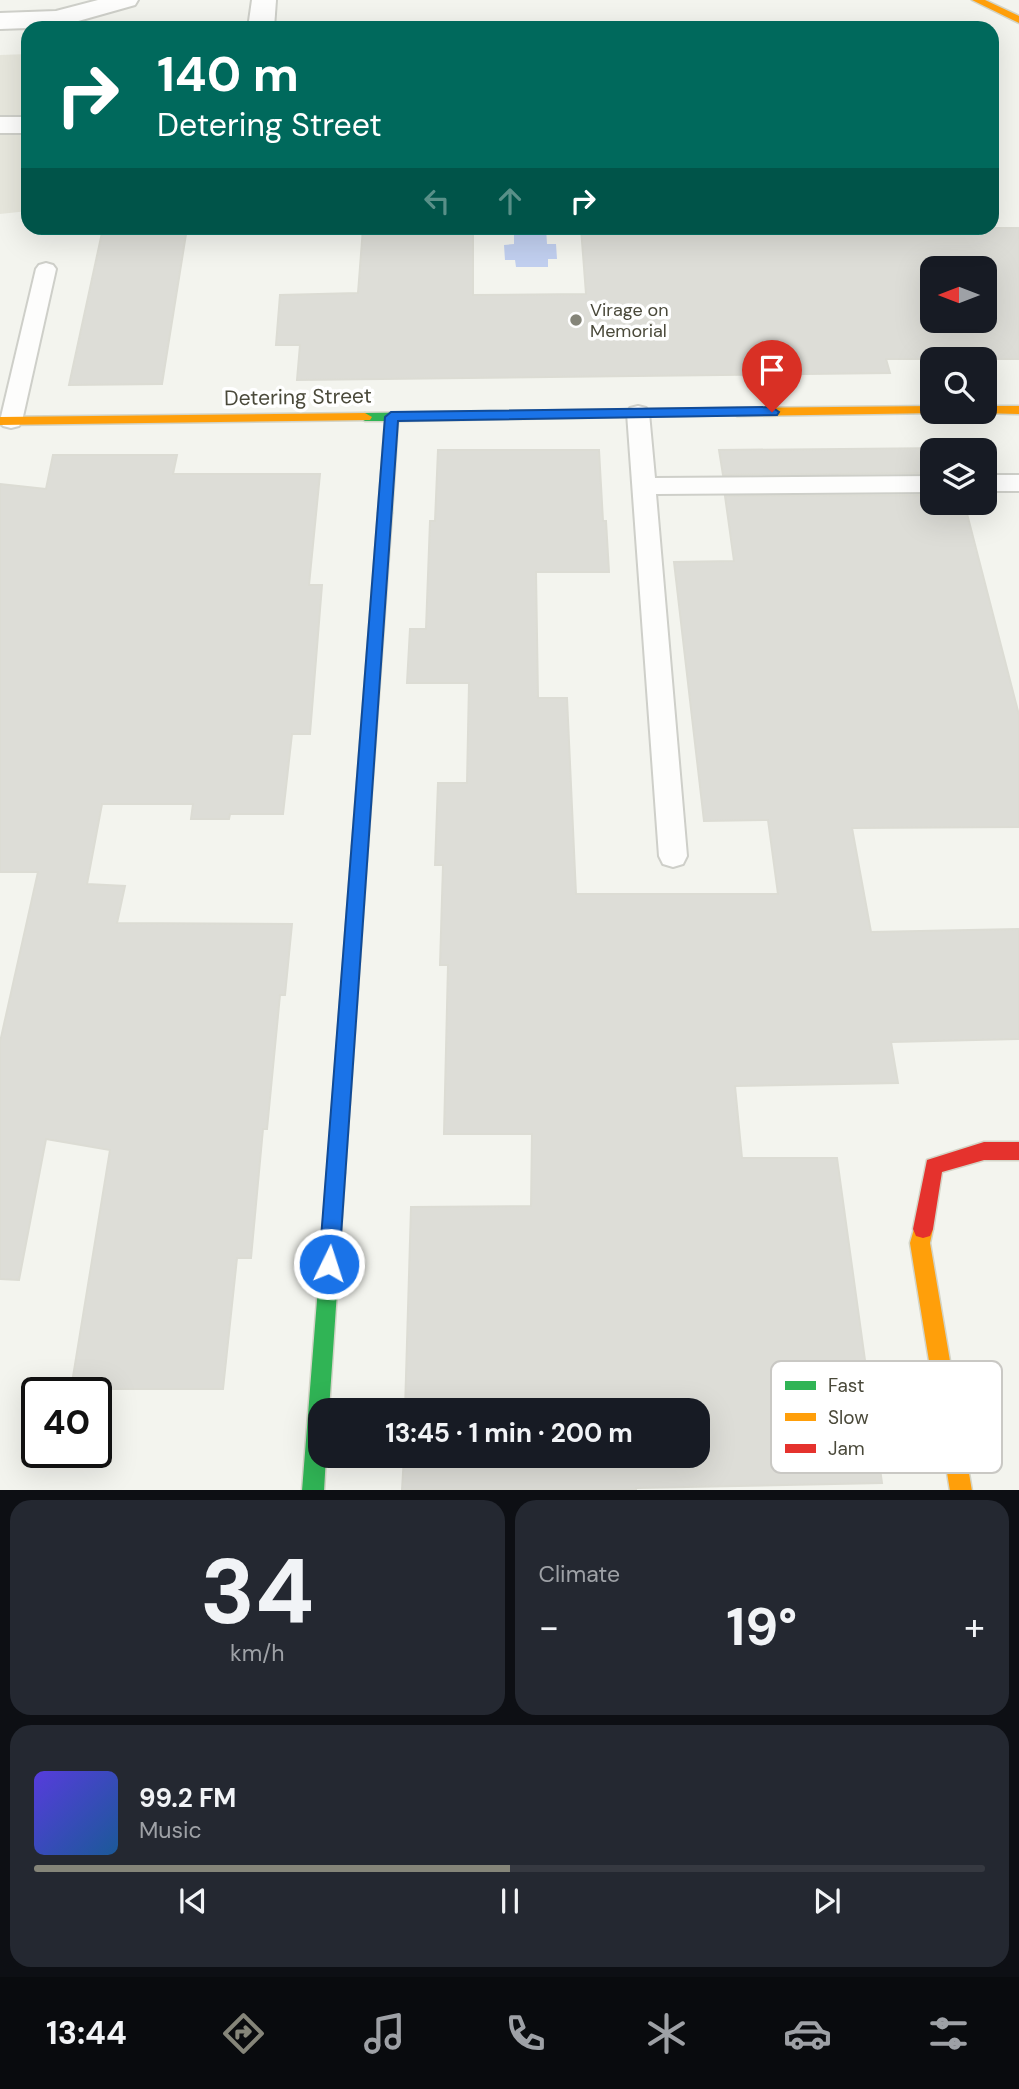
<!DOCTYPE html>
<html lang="en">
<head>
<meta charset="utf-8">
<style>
	body { margin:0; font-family:"DM Sans",sans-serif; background:#242831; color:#f1f3f6; height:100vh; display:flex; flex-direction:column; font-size:26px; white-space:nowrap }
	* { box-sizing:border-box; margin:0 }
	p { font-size:23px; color:#9ea1a6 }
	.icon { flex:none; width:38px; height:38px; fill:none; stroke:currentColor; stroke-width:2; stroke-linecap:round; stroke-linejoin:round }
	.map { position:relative; height:1490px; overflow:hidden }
	.panel { display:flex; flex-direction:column; gap:10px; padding:10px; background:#0d0f14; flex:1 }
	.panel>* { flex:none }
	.guide { position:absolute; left:21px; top:21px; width:978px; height:214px; border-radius:21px; box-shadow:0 7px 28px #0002; background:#00695c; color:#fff; overflow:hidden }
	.needle { width:46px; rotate:270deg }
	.controls { position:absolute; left:920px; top:256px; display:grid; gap:14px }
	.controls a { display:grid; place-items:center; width:77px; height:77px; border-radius:14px; background:#171b24; box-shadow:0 7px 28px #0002; font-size:35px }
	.speed { position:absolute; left:21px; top:1377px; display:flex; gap:14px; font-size:35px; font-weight:700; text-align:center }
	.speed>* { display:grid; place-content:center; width:91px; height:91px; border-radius:50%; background:#171b24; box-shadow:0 7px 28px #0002; line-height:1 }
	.speed .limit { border:4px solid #111; border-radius:10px; background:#fff; color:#111 }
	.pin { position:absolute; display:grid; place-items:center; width:60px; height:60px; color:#fff; margin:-72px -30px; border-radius:50% 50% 50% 0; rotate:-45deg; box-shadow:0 0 7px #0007 }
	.pin .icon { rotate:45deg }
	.me { position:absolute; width:77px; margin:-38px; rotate:4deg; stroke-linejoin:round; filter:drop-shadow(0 0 5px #0008) }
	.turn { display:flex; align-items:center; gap:24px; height:147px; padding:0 21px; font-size:32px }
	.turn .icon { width:91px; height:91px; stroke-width:2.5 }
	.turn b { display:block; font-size:49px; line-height:60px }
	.lanes { display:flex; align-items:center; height:66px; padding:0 21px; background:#0003; justify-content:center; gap:35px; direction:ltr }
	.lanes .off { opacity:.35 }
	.big { font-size:52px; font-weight:700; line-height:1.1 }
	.panel .card { flex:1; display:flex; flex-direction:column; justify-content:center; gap:10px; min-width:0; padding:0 24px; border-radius:21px; background:#242831 }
	.panel .dial { align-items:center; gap:0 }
	.dial b { font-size:91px; line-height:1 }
	.song { display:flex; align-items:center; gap:21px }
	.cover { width:84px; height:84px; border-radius:10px; background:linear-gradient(135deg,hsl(250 70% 55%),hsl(210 70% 35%)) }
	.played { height:7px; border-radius:4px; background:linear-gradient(90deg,#858579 50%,#363941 50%) }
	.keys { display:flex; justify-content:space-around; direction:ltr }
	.heat { display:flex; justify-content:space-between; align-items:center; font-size:38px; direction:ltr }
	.panel .tiles { flex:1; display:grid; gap:10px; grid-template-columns:1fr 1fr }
	.card:last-child { grid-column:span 2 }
	.trip { position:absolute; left:308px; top:1398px; width:402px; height:70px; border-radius:21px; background:#171b24; box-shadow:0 7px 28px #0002; font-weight:700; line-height:70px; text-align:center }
	.menu { display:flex; height:112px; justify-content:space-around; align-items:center; background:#090b0e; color:#9ea1a6 }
	.menu .icon { width:49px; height:49px }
	.menu .current { color:#858579 }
	.menu b { font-size:32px; color:#f1f3f6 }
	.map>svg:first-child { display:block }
	.residential { fill:#e7e7dd }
	.water { fill:#c1cfef }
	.building { fill:#ddddd7; stroke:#dcdcd4; stroke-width:2; fill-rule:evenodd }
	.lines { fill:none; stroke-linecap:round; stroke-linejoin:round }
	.lane-casing { stroke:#cecfc9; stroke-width:4 }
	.street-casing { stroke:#cecfc9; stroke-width:4 }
	.fast-casing { stroke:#d3d4c7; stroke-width:3 }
	.slow-casing { stroke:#d3d4c7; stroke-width:3 }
	.jam-casing { stroke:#d3d4c7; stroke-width:3 }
	.lane { fill:#fdfdfc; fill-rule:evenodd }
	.street { fill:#fdfdfc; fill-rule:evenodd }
	.fast { fill:#30b455; fill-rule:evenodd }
	.slow { fill:#ff9f0a; fill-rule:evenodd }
	.jam { fill:#e5322d; fill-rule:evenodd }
	.route { fill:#1a73e8; stroke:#114b97; stroke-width:2 }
	.poi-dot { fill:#858579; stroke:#fff; stroke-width:2.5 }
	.labels { text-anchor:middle; stroke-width:7; stroke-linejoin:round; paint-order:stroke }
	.far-poi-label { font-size:18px; fill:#4a493a; stroke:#fff; text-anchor:start }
	.street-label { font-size:21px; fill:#4a493a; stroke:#fff }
	.key { fill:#fff; stroke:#c9c8c4; stroke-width:2 }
	.key-label { font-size:19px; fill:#4a493a }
</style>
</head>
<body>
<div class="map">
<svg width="1019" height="1491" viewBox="0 0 1019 1491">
	<rect width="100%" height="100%" fill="#f3f4ee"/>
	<path class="residential" d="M28 54V211L0 214V55Z"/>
	<path class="water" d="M514 228H546L547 244H556L557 259H548V267H516L515 260H505L504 245 514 244Z"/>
	<g class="building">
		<path d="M103 228H187L162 384 69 385Z"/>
		<path d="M363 228H473V295L586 294 581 228H1019V359H886L890 373 297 380 300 345H276L280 295 358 293ZM933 268H985V320H933Z"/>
		<path d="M949 448 933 450V473L723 475 719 450Z"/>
		<path d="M438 450H599L603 521H606L609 572H536L538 698H567L576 894H778L768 820 704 821 674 562 734 561 725 496 933 495V502H964L1019 715V827L852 828 871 932 1019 929V1039L891 1042 898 1083 735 1086 742 1158H837L882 1483 636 1488V1490H402L404 1456H698V1410H405L411 1207 531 1206 532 1134H444L448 965H440L443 865H435L438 783H467L469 683H407L410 629H426L430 521H435Z"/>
		<path d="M53 455H177L173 474H320L309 585H322L310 734H292L283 814H230L229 819H191L193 804H102L87 884 125 886 117 923 292 924 285 995H280L267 1129H263L251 1258H237L223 1389H71L110 1150 46 1139 19 1280 0 1279V1042L38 872H0V484L46 489Z"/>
	</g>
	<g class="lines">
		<g class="lane-casing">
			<g id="lane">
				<path d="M46 263 53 265 56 269 22 421 19 426 11 428 3 426 0 421 36 269 39 265Z"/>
				<path d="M638 406 646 408 649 413 655 478 933 476V492L656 494 687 856 683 864 673 867 663 864 659 856 627 413 630 408Z"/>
				<rect x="985" y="475" width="34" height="16"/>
			</g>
		</g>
		<g class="street-casing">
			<g id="street">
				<path d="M98 0H138L135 5 57 27 0 29V13L56 11Z"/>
				<path d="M252 0H276L274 28H248Z"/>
				<rect x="0" y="117" width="28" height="16"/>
			</g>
		</g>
		<g class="fast-casing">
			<g id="fast">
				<path d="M737 408 744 412 742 415 398 421 392 513 385 518 378 513 385 421H365L358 417 365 413Z"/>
				<path d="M336 1164 343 1167 345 1173 329 1410H320V1456H326L324 1491H302L327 1173 329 1167Z"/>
			</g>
		</g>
		<g class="slow-casing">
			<g id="slow">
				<path d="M972 0H985L1019 16V23Z"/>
				<path d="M933 406V411H939L938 413 737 416 730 412 737 408Z"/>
				<path d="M985 406H1019V414L980 413 979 411H985Z"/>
				<path d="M365 413 372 417 370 420 0 425V417Z"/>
				<path d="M385 508 392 513 368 846 366 851 360 853 354 851 352 846 378 513Z"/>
				<path d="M923 1220 930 1222 933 1229 930 1243 972 1491H950L910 1243 916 1222Z"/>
			</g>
		</g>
		<g class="jam-casing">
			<g id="jam">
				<path d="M360 839 366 841 368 846 345 1173 343 1179 336 1182 329 1179 327 1173 352 846 354 841Z"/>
				<path d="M984 1142H1019V1160H984L942 1172 933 1229 930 1236 923 1238 916 1236 913 1229 927 1160Z"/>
			</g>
		</g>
		<use href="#lane" class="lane"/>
		<use href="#street" class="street"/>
		<use href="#fast" class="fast"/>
		<use href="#slow" class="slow"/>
		<use href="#jam" class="jam"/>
	</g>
	<path class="route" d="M772 407 779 412 777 415 398 421 339 1264 336 1271 329 1274 322 1271 319 1264 385 417 391 412Z"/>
	<circle class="poi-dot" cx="576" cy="320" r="7"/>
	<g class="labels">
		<g class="far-poi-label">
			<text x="590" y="316">Virage on<tspan x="590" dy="21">Memorial</tspan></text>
		</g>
		<g class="street-label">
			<text transform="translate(298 397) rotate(-1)" y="7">Detering Street</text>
		</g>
	</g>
	<rect x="771" y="1361" width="231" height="112" rx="10" class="key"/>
	<rect x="785" y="1381" width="31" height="9" fill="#30b455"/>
	<rect x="785" y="1413" width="31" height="8" fill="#ff9f0a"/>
	<rect x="785" y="1444" width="31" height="9" fill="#e5322d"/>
	<g class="key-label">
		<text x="828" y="1392">Fast</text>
		<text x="828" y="1424">Slow</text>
		<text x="828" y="1455">Jam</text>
	</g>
</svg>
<div class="controls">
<a><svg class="needle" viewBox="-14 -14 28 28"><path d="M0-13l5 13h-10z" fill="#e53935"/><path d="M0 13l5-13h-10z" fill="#9ea1a6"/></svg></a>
<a><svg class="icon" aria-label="search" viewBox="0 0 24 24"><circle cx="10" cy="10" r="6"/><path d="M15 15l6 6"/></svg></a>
<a><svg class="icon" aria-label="layers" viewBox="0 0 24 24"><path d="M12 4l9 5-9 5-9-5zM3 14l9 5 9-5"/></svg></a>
</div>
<div class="speed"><div class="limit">40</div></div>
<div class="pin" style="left:772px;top:412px;background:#d93025"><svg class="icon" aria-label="arrive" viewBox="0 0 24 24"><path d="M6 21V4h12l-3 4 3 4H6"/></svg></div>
<svg class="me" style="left:329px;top:1264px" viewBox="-20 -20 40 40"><circle r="17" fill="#1a73e8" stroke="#fff" stroke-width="3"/><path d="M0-11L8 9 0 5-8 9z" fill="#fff"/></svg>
<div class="trip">13:45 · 1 min · 200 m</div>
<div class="guide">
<div class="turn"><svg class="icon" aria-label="right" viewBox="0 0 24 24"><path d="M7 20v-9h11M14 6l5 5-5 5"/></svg><div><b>140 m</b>Detering Street</div></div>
<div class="lanes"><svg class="icon off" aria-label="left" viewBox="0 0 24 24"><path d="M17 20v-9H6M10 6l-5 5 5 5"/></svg><svg class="icon off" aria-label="ahead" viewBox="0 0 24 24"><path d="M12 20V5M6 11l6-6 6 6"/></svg><svg class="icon" aria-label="right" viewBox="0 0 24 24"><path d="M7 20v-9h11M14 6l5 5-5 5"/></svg></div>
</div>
</div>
<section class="panel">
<div class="tiles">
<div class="card dial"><b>34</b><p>km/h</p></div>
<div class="card"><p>Climate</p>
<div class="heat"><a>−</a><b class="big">19°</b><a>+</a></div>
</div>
<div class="card">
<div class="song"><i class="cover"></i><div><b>99.2 FM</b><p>Music</p></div></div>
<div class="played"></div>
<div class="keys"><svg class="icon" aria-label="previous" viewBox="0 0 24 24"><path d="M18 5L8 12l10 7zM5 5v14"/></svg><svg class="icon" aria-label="pause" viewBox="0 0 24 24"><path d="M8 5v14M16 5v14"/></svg><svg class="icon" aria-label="next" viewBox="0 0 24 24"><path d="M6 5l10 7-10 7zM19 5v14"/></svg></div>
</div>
</div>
</section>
<nav class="menu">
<b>13:44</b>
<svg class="icon current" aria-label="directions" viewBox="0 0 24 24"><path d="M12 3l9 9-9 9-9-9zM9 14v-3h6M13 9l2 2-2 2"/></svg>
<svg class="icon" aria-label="music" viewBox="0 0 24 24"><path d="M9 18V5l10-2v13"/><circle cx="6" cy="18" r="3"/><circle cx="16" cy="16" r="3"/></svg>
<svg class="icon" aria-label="phone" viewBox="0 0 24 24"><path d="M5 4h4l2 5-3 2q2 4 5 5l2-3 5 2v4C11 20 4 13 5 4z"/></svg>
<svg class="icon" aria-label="climate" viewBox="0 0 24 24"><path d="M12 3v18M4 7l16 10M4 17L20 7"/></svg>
<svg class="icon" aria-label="car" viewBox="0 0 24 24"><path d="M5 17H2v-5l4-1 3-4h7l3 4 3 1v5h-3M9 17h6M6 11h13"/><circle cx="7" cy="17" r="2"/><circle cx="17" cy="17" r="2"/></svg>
<svg class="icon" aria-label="filters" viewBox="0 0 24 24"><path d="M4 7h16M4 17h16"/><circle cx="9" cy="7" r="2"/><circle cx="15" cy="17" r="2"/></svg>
</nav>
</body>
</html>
